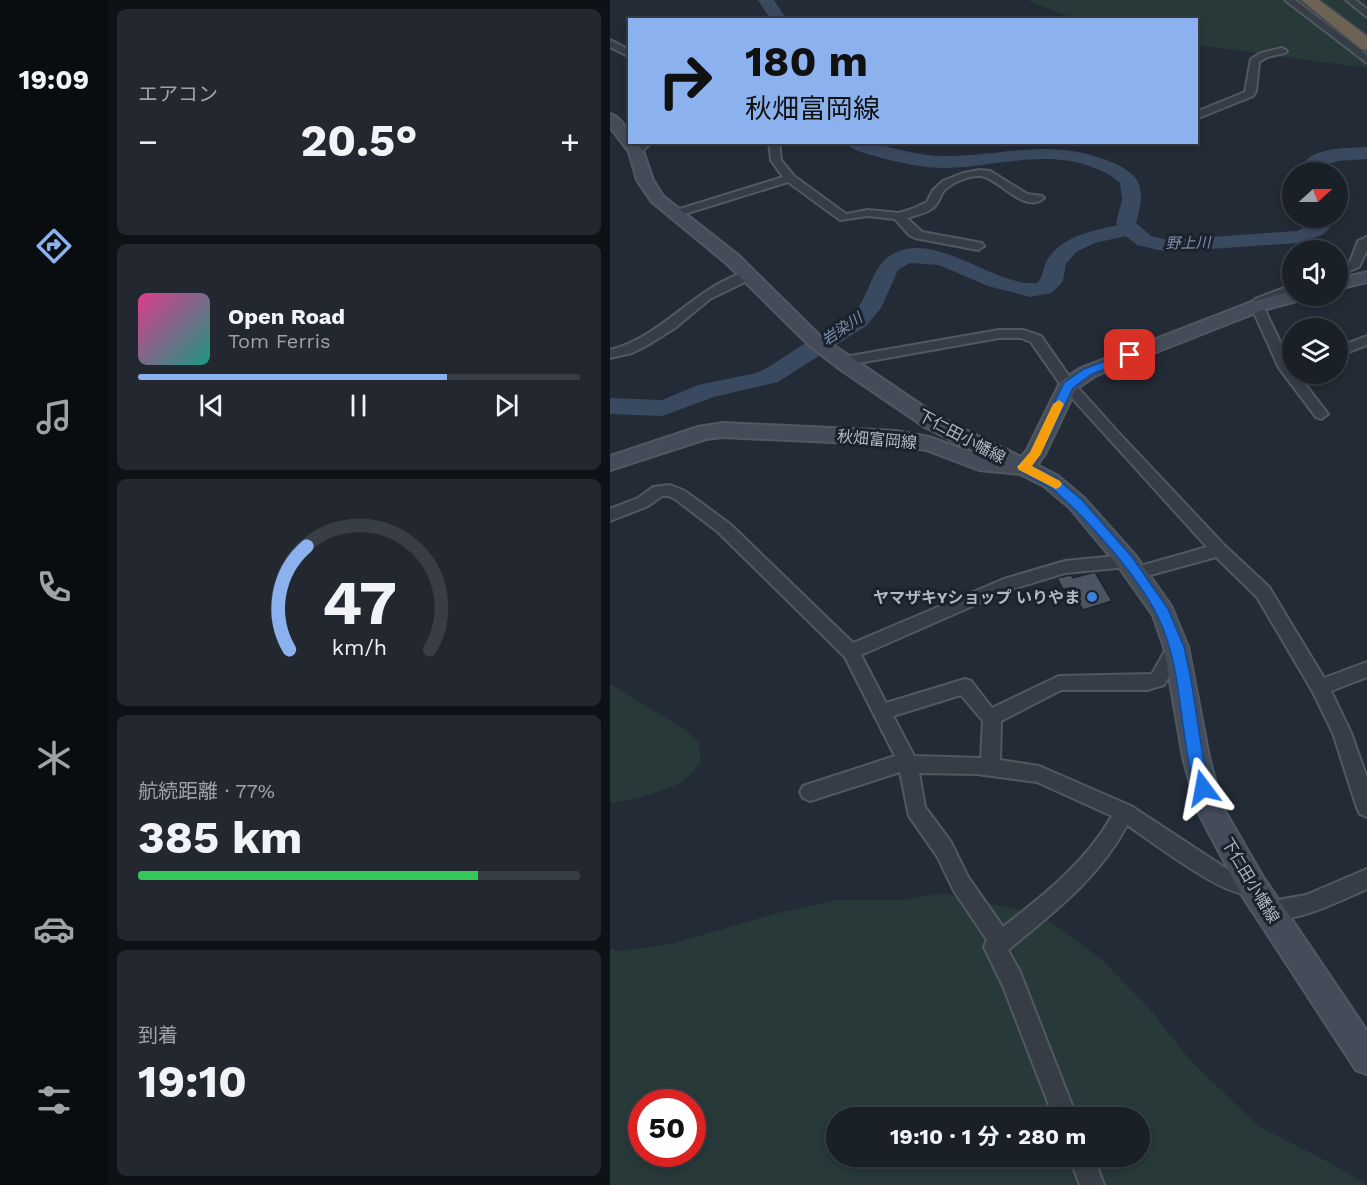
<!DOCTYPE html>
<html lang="ja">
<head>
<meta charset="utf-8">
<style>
	body { margin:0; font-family:"Work Sans","Noto Sans JP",sans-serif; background:#232830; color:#f1f3f6; height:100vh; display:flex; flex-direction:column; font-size:22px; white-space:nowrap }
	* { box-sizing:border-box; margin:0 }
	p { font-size:20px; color:#9fa3a8 }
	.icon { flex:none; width:33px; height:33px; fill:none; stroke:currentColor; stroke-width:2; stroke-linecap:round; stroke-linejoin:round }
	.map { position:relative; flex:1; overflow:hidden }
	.details { display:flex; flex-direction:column; gap:9px; padding:9px; background:#0e1216; width:502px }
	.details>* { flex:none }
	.top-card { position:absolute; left:18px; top:18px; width:570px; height:126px; border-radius:0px; box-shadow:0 3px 9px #0003,0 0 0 2px #383e45; background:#8bb1ee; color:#111; overflow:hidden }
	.needle { width:39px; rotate:69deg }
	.fabs { position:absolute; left:672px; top:162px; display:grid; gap:12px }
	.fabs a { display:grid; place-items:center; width:66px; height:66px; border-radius:50%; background:#1a2028; box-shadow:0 3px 9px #0003,0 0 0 2px #383e45; font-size:30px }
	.speed { position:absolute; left:18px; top:1089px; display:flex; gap:12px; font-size:30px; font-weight:700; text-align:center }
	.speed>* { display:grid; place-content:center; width:78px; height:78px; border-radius:50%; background:#1a2028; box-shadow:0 3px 9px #0003,0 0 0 2px #383e45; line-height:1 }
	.speed .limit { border:9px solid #d22; background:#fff; color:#111 }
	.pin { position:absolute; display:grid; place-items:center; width:51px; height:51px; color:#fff; margin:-26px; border-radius:12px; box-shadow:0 3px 9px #0006 }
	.me { position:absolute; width:66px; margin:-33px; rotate:347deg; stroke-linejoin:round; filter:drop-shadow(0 0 4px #0008) }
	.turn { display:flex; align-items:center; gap:21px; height:126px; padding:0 18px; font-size:27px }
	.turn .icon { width:78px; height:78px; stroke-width:2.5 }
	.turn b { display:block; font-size:42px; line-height:51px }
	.big { font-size:45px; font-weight:700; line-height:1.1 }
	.details .widget { flex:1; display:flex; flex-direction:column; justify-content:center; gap:9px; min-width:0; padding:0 21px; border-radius:9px; background:#232830 }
	.details .dial { align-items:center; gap:0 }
	.dial svg { height:156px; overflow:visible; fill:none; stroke:#383e45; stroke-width:7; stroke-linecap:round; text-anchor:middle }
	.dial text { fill:#f1f3f6; stroke:none }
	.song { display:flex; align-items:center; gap:18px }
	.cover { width:72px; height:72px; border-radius:9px; background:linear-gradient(135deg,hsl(330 70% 55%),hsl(170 70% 35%)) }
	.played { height:6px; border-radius:3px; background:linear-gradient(90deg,#8bb1ee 70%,#383e45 70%) }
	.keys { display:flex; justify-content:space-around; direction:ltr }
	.heat { display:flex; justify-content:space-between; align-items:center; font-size:33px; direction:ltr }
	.charge { height:9px; border-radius:4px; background:linear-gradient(90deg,#34c759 77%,#383e45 0) }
	.trip { position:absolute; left:216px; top:1107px; width:324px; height:60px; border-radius:30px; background:#1a2028; box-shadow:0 3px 9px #0003,0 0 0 2px #383e45; font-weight:700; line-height:60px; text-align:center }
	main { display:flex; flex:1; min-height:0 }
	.menu { display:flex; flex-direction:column; width:108px; justify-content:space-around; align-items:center; background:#0a0d10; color:#9fa3a8 }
	.menu .icon { width:42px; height:42px }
	.menu .current { color:#8bb1ee }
	.menu b { font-size:27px; color:#f1f3f6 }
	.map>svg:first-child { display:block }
	.green { fill:#273939; fill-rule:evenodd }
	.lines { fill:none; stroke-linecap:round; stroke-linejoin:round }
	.river { fill:#39495f; fill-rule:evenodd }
	.building { fill:#4b5562; stroke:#1d242e; stroke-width:1.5 }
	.street-casing { stroke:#515862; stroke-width:4 }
	.secondary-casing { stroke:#515862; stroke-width:4 }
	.highway-casing { stroke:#414852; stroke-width:3 }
	.street { fill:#363d47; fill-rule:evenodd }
	.secondary { fill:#444c5a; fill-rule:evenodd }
	.highway { fill:#6c6354; fill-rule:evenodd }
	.route { fill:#1a73e8; stroke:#114b97; stroke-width:1.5 }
	.slow { fill:#f59e0b }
	.shop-dot { fill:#3f7fe0; stroke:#1b222c; stroke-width:2 }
	.labels { text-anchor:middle; stroke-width:6; stroke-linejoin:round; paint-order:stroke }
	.far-water-label { font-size:15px; font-style:italic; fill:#7b8eaa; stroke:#1b222c }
	.street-label { font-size:16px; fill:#b1b8c3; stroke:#1b222c }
	.poi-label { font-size:16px; font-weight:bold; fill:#b1b8c3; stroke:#1b222c; text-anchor:end }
</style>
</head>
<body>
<main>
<nav class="menu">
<b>19:09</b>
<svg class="icon current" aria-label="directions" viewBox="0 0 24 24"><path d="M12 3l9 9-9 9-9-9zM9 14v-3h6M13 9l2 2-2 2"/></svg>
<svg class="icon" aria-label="music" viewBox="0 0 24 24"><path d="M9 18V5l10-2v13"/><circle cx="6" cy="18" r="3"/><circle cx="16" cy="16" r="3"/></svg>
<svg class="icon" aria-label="phone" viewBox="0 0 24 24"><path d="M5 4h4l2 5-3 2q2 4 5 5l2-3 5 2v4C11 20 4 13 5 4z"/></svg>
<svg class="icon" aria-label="climate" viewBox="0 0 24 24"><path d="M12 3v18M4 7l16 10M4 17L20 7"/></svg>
<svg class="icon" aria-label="car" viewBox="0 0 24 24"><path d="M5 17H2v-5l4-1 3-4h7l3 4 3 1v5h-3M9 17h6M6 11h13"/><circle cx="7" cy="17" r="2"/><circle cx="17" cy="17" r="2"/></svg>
<svg class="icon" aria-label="filters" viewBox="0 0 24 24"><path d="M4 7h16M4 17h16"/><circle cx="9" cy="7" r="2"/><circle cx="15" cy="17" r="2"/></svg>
</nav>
<section class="details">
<div class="widget"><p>エアコン</p>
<div class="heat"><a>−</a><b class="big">20.5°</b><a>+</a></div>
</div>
<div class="widget">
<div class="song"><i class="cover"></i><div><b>Open Road</b><p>Tom Ferris</p></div></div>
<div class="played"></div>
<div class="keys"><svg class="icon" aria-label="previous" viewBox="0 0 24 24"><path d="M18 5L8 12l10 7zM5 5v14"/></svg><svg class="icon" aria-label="pause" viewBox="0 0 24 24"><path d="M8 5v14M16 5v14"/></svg><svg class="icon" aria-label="next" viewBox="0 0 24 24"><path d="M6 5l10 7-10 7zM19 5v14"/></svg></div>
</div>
<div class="widget dial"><svg viewBox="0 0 100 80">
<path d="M14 69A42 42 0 1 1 86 69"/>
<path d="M14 69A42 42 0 0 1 23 16" stroke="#8bb1ee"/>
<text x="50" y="56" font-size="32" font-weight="700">47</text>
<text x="50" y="72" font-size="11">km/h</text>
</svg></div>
<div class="widget"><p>航続距離 · 77%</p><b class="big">385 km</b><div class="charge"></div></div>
<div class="widget"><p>到着</p><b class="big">19:10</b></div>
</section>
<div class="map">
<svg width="757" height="1185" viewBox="0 0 757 1185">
	<rect width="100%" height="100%" fill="#232b36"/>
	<g class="green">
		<path d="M417 0H756V68L587 45 586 20 464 19Z"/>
		<path d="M0 684 74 729 89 743 91 761C87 766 82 775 76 779 62 789 17 803 0 802Z"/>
		<path d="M332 893 405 909 438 920 491 959 539 1008 580 1060 648 1126 730 1168 756 1185H0V948L9 951 61 944 168 913 226 900H295ZM32 1102H82V1154H32ZM226 1118H530V1156H226Z"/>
	</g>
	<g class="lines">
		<g class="river">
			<path d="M148 0H164L177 20H161Z"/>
			<path d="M235 142C244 142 254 141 262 143 287 148 308 156 334 156 394 157 436 137 496 160 531 173 537 187 526 223L541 236 557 240 687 231 701 224 705 218H725L718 230 712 235 688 243 557 252 527 245 516 236 485 243 466 252 456 264 453 281 450 285 441 293 420 297 378 286 329 265 300 263 288 270 271 308 256 326 168 382 104 397 52 416 0 414V398L52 400 88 385 146 373 157 368 246 310C259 295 261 271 277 258 320 224 384 288 427 283 434 277 432 269 436 262 451 236 481 231 508 225L506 223 512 200 510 183C502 175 492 171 482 167 434 149 386 167 336 168 313 168 290 163 268 157 258 154 242 151 235 142Z"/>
			<path d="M757 147V159L728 161 711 166V172H692L693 164C704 147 738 148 757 147Z"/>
		</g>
	</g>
	<path class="building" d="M485 572 502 601 473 610 460 588 453 589 447 578 461 575 463 578Z"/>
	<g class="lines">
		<g class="street-casing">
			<g id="street">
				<path d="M675 0H685L757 55V63Z"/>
				<path d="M736 0H745L757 9V17Z"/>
				<path d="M0 40 20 50V57L0 47Z"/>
				<path d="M672 48 677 51 675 53 657 57 649 62 646 91 643 96 586 119V112L635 92 641 59 651 53Z"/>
				<path d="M30 142H42L30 153H22V149Z"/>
				<path d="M159 142H169L171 160 184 176 236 214 258 210 289 213 302 209 317 202 323 190 333 181 353 173 370 170 380 171 417 194 432 196 434 198C414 215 389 178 371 176 360 175 340 183 333 192 329 198 329 203 323 208 315 214 306 215 297 218L312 232 372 243 374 246 368 250 305 238 299 235 285 219 258 216 230 220 178 182 68 216H60V212L173 177 161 160Z"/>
				<path d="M757 237V250L749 267 728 276V268L740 262 748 241Z"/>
				<path d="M139 271 145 275 143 278 100 299 65 328 36 346 22 353 0 358V350C53 337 86 285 139 271Z"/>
				<path d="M682 285V293L653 306 682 367V374H687L718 414 711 419 706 417 669 368 641 306 645 299Z"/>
				<path d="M389 330H413L431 336 463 382 506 430 615 546 659 587 714 678 757 662V677L721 691 741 733 757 778V817L750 814 747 808 723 733 703 692 647 597 606 557 526 579 520 577 518 573 520 569 597 547 453 388 421 342 411 338H389L243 364 234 367 227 363 240 356Z"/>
				<path d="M757 336V345L728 356V347Z"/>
				<path d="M60 485 75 491 120 524 243 643 394 579 455 561 517 555 523 557 525 561 523 565 517 567 455 573 399 590 251 655 276 703 355 679 361 681 382 708 449 676 542 674 560 642 566 640 572 642 575 647 554 685 537 690H451L391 721 390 760 429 766 521 806 620 871 650 880 653 887 650 894C622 905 543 842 517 825 490 877 443 913 398 950L410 972 467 1118H444L393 986 374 947 377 940 344 891 327 856 299 816 290 772 200 801 193 798 190 792 193 786 285 756 235 657 108 532 65 499 58 496H52L38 506 0 521V509L28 498 43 487ZM351 695 373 721 371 758 304 756 283 716ZM309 773 367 774 427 782 502 816C476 862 434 895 393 927L358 877 341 842 315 807Z"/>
				<path d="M757 869V889C731 900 678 928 651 917L648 910 651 903 696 895Z"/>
				<path d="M459 1156H483L494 1185H470Z"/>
			</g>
		</g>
		<g class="secondary-casing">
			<g id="secondary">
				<path d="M0 114C11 117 20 132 20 142H27L33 151 43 180 53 196 128 255 211 337 329 417 411 457 417 450 451 381 471 368 641 302 682 291V296H692L690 300 653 310 485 376 466 389 435 454 427 465 448 476 474 498 525 555 561 606 578 647 599 757 612 806 653 877 757 1031V1074L746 1070 633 897 587 810 573 757 554 647 543 615 509 567 460 508 434 486 410 474 369 470 316 450 286 445 113 437 96 439 0 470V456L88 427 113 423 286 431 319 437 375 457 315 427 227 367 199 345 116 263 42 202 27 180 19 152 0 127Z"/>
				<path d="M757 272V282L728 289V279Z"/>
			</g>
		</g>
		<g class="highway-casing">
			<path id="highway" d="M691 0H709L757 36V50L751 49Z"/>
		</g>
		<use href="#street" class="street"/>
		<use href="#secondary" class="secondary"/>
		<use href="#highway" class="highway"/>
	</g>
	<path class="route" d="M520 352 526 355 524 358 482 374 463 388 431 454 422 466 446 478 472 500 522 557 558 609 574 647 581 680 593 757 601 788 598 793 593 795 587 793C580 777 578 757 575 739 569 698 566 652 547 615 527 575 479 521 445 491 435 482 416 478 407 467L420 452 454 383 474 369Z"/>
	<path class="slow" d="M449 400 454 404 431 454 422 466 450 481 452 484 450 487 446 489 409 470 407 467 420 452 443 404Z"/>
	<circle class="shop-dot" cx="482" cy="597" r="6"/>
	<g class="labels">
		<g class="far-water-label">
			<text transform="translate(578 243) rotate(-1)" y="5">野上川</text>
			<text transform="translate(232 329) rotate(-34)" y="5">岩染川</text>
		</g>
		<g class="street-label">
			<text transform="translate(352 436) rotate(28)" y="6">下仁田小幡線</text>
			<text transform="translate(267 439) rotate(5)" y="6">秋畑富岡線</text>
			<text transform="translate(641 880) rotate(59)" y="6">下仁田小幡線</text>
		</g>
		<g class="poi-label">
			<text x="470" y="603">ヤマザキYショップ いりやま</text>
		</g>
	</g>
</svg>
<div class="fabs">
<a><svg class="needle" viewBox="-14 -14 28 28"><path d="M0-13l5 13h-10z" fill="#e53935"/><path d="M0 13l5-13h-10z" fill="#9fa3a8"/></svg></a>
<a><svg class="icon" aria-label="sound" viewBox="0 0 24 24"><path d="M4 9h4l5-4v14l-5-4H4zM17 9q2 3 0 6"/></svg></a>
<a><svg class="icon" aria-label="layers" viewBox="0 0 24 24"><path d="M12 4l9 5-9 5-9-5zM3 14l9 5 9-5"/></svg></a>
</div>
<div class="speed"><div class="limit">50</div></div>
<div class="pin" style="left:520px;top:355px;background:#d93025"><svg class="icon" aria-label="arrive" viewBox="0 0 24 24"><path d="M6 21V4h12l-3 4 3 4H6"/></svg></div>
<svg class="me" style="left:593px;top:788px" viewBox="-20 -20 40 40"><path d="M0-17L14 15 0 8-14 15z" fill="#1a73e8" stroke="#fff" stroke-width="4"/></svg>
<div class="trip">19:10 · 1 分 · 280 m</div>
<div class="top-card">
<div class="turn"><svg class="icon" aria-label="right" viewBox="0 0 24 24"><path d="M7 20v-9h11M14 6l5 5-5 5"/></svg><div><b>180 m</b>秋畑富岡線</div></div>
</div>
</div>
</main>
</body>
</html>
